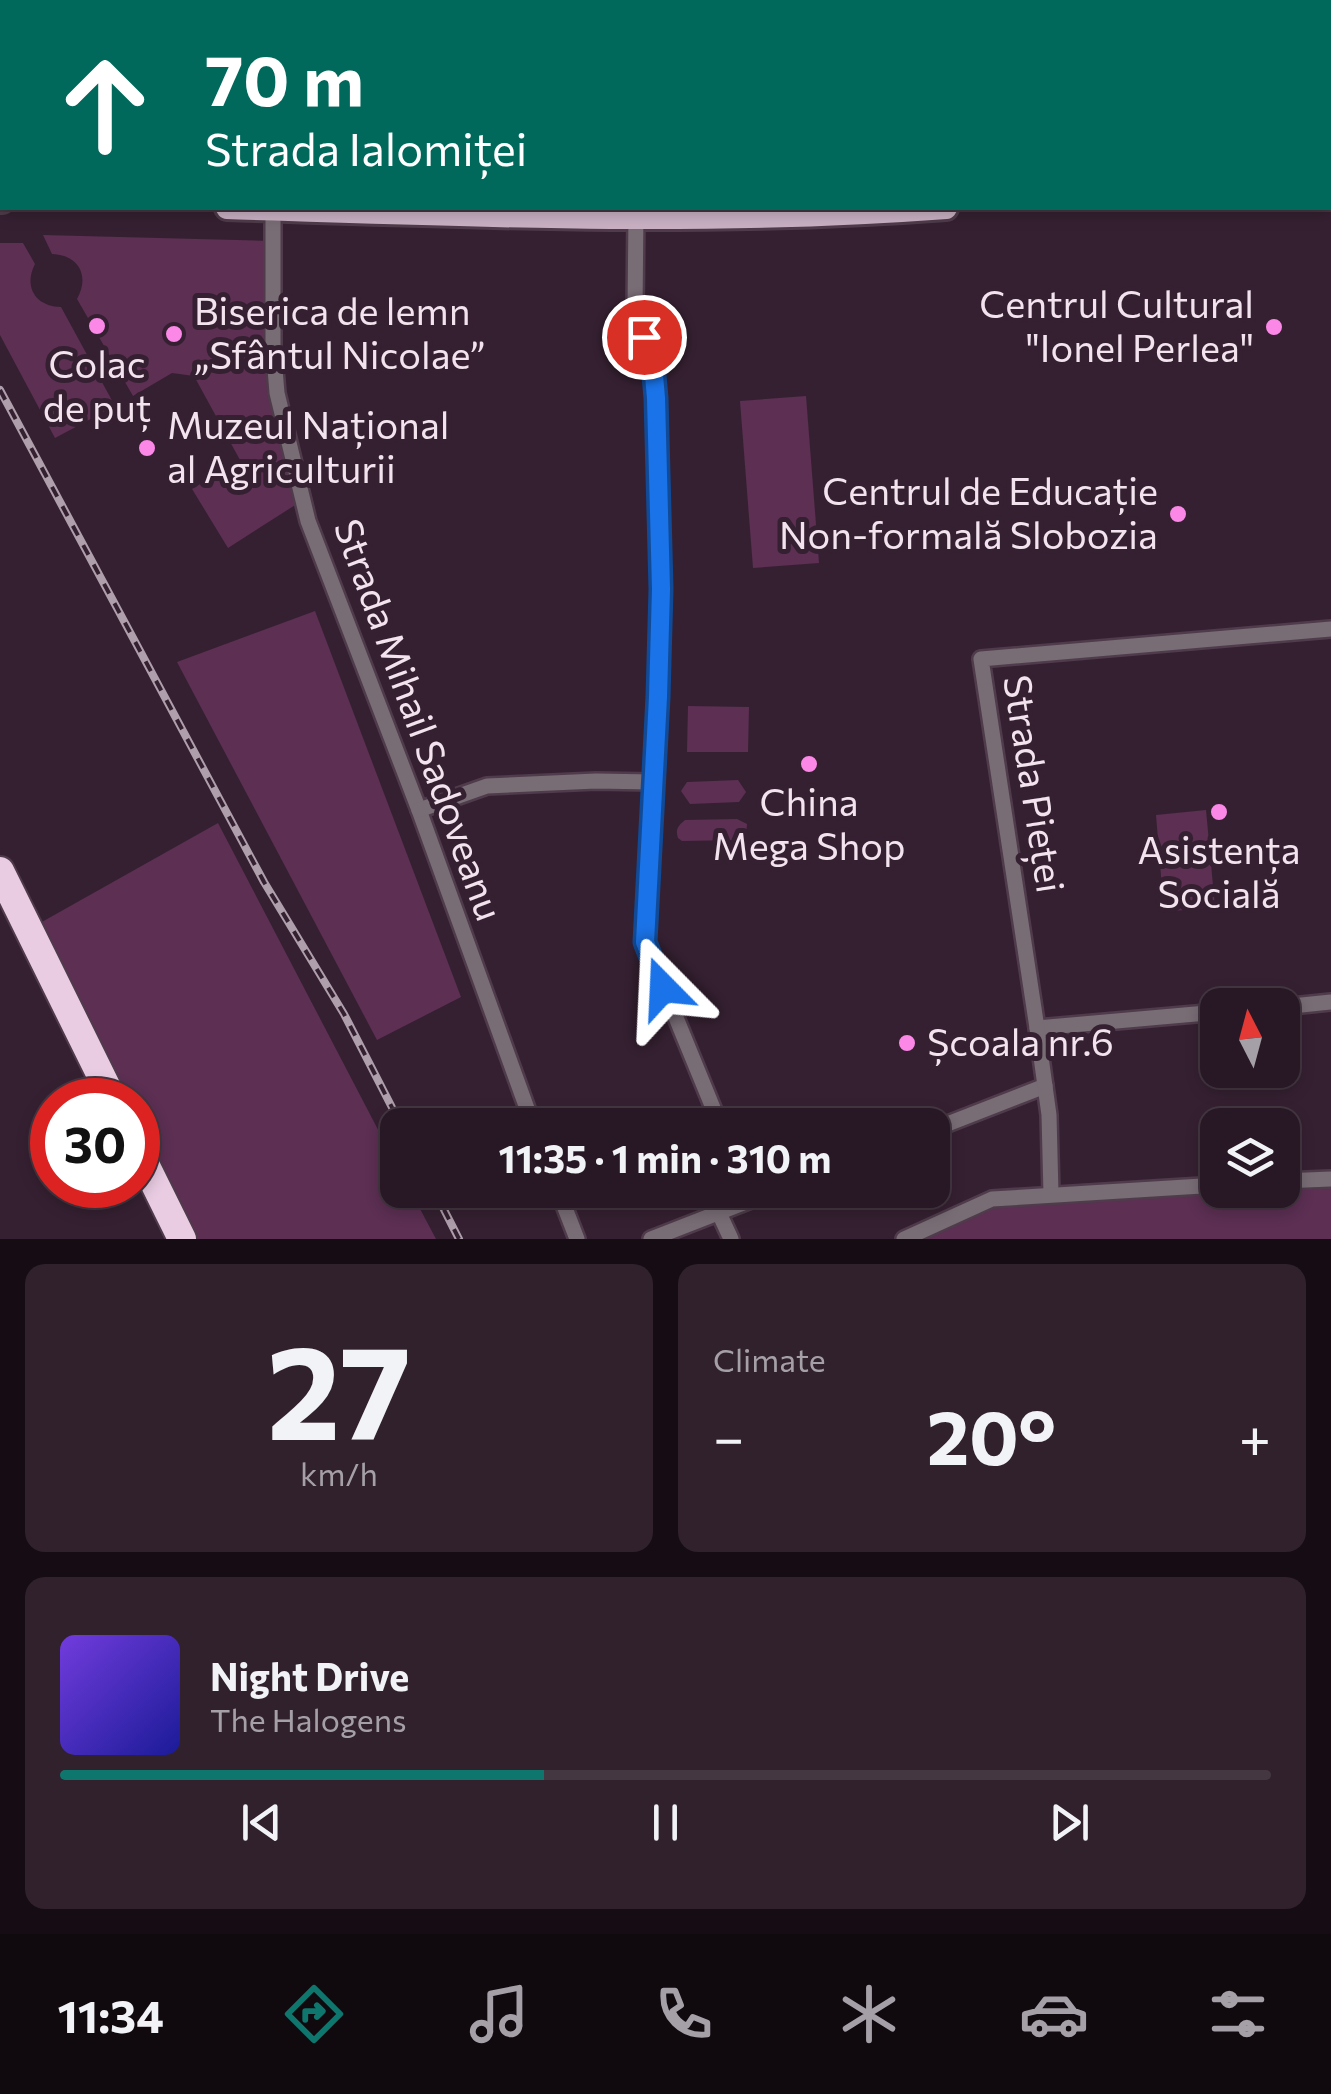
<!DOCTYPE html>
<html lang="en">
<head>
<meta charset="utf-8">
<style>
	body { margin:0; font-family:Commissioner,sans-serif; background:#30212d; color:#f1f3f6; height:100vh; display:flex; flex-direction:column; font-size:38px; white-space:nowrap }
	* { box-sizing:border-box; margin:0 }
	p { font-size:32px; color:#a5a0a7 }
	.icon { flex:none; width:55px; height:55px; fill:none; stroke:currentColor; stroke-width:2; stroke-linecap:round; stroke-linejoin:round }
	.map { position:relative; height:1239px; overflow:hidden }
	.details { display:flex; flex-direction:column; gap:25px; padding:25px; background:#160d14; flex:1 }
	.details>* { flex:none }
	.banner { position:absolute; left:0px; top:0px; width:1332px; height:210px; box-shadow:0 5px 15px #0003,0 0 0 2px #443742; background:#00695c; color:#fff; overflow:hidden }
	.needle { width:65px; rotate:354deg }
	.fabs { position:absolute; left:1200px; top:988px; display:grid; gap:20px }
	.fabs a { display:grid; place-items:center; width:100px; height:100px; border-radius:20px; background:#281825; box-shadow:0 5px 15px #0003,0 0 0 2px #443742; font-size:50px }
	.speed { position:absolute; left:30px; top:1078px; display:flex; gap:20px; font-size:50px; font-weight:700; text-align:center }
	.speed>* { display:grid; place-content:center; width:130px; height:130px; border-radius:50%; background:#281825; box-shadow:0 5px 15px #0003,0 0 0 2px #443742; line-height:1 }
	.speed .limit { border:15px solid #d22; background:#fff; color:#111 }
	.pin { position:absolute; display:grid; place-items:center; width:85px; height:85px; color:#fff; margin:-42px; border:5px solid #fff; border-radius:50%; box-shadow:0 2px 10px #0007 }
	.me { position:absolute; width:110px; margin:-55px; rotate:339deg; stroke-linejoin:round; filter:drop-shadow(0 0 8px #0008) }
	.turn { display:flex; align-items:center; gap:35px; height:210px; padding:0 40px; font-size:45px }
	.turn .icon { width:130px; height:130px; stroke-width:2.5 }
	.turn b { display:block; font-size:70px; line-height:85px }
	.big { font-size:75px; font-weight:700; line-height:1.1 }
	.details .widget { flex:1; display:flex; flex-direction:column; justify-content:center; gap:15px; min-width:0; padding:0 35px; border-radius:20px; background:#30212d }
	.details .dial { align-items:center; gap:0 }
	.dial b { font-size:130px; line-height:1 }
	.song { display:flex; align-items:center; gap:30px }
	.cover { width:120px; height:120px; border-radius:15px; background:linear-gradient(135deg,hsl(260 70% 55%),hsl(240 70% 35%)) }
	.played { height:10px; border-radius:5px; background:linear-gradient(90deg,#0f766e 40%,#443742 40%) }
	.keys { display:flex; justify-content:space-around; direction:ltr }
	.heat { display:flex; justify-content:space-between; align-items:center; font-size:55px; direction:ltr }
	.details .tiles { flex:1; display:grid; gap:25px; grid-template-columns:1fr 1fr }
	.widget:last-child { grid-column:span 2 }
	.trip { position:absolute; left:380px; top:1108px; width:570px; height:100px; border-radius:20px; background:#281825; box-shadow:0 5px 15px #0003,0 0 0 2px #443742; font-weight:700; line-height:100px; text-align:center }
	.tab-bar { display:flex; height:160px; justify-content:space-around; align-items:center; background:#100a0f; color:#a5a0a7 }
	.tab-bar .icon { width:70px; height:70px }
	.tab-bar .current { color:#0f766e }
	.tab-bar b { font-size:45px; color:#f1f3f6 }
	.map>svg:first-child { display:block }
	.green { fill:#5c2f53 }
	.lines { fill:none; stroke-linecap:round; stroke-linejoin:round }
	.street-casing { stroke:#4f3b4b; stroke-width:20 }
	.secondary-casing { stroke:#4f3b4b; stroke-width:25 }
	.primary-casing { stroke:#4f3b4b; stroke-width:28 }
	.highway-casing { stroke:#4f3b4b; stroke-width:32 }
	.street { stroke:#786c75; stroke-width:15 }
	.secondary { stroke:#a693a1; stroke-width:20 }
	.primary { stroke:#c9b1c3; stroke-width:22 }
	.highway { stroke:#e9cce2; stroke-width:28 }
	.rail-casing { stroke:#af9eab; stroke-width:8 }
	.rail { stroke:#352031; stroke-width:4; stroke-dasharray:11; stroke-linecap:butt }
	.route-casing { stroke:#114b97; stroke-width:25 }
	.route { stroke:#1a73e8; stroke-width:18 }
	.poi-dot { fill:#fb87e6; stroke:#352031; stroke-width:4 }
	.labels { text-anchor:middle; stroke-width:10; stroke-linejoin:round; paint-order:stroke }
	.poi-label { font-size:38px; fill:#f2e3ee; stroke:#352031; text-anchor:start }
	.street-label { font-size:38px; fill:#f2e3ee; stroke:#352031 }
</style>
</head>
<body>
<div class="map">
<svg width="1331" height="1239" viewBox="0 0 1331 1239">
	<rect width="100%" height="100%" fill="#352031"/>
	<g class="green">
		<path d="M43 235 272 241 273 345 303 500 228 548 192 489 240 460 194 376 172 373 133 396 77 299C90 276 79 255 52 254Z"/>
		<path d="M0 243H23L35 264C23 287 36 307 61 307L115 406 55 438 0 335Z"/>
		<path d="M806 396 819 563 753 568 740 401Z"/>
		<path d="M315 611 461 997 377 1040 177 662Z"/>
		<path d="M688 706 749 707 748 752H687Z"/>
		<path d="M738 780 746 792 739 802 690 804 681 791 687 782Z"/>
		<path d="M1206 810 1215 907 1164 912 1156 815Z"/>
		<path d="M737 819 747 824 746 835 740 840 682 841 678 838C675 829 678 826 685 820Z"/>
		<path d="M218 823 397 1166 398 1190H410L436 1239H171L138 1169V1100H104L24 932Z"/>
		<path d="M1331 1176V1239H920L997 1205 1218 1190H1282L1283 1180Z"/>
	</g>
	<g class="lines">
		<g class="street-casing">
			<g id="street">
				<path d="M315 0 317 2"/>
				<path d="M647 2V0"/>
				<path d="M273 209V345L277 393 308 521 419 810 533 1125"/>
				<path d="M636 211 635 311 653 363 656 398 661 589 658 697 645 942 720 1125"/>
				<path d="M419 810 487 786 596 781 653 782"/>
				<path d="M1282 1007 1331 1002"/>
				<path d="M1037 1028 1218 1012"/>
				<path d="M932 1130 1045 1086"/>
				<path d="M1282 1181 1331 1179"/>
				<path d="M558 1190 577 1239"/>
				<path d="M1051 1194 1049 1115 1037 1028 981 659 1331 629"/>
				<path d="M719 1213 731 1239"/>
				<path d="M651 1239 777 1190"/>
				<path d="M904 1239 992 1199 1218 1185"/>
			</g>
		</g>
		<g class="secondary-casing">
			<path id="secondary" d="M7 0 8 2"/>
		</g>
		<g class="primary-casing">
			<g id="primary">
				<path d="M1330 180H1331"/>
				<path d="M0 201H2"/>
				<path d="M227 208C467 216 707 226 946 208"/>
			</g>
		</g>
		<g class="highway-casing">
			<g id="highway">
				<path d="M0 871 113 1100"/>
				<path d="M138 1150 182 1239"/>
			</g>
		</g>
		<use href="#street" class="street"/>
		<use href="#secondary" class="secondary"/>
		<use href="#primary" class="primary"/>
		<use href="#highway" class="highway"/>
		<g class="rail-casing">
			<g id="rail">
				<path d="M0 390 264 882 344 1014 401 1125"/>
				<path d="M434 1190 459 1239"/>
			</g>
		</g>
		<use href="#rail" class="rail"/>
	</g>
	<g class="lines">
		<g class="route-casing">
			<path id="route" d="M644 337 653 364 656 398 661 589 658 697 645 942 663 988"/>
		</g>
		<use href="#route" class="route"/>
	</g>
	<g class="poi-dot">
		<circle cx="97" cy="326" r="10"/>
		<circle cx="1274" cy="327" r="10"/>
		<circle cx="174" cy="334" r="10"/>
		<circle cx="147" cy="448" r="10"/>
		<circle cx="1178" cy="514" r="10"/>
		<circle cx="809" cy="764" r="10"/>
		<circle cx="1219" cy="812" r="10"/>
		<circle cx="907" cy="1043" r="10"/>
	</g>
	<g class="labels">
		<g class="poi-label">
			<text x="1254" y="318" text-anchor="end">Centrul Cultural<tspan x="1254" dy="44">"Ionel Perlea"</tspan></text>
			<text x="194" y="325">Biserica de lemn<tspan x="194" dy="44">„Sfântul Nicolae”</tspan></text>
			<text x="97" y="378" text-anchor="middle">Colac<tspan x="97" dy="44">de puț</tspan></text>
			<text x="167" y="439">Muzeul Național<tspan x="167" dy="44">al Agriculturii</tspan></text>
			<text x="1158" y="505" text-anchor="end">Centrul de Educație<tspan x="1158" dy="44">Non-formală Slobozia</tspan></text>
			<text x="809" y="816" text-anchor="middle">China<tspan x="809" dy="44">Mega Shop</tspan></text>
			<text x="1219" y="864" text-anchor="middle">Asistența<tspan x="1219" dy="44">Socială</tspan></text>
			<text x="927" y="1056">Școala nr.6</text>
		</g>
		<g class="street-label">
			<text transform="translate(418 720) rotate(70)" y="13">Strada Mihail Sadoveanu</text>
			<text transform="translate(1033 784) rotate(81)" y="13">Strada Pieței</text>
		</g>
	</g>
</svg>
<div class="fabs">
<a><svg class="needle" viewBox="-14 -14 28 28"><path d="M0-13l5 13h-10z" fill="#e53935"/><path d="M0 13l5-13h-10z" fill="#a5a0a7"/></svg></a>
<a><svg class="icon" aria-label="layers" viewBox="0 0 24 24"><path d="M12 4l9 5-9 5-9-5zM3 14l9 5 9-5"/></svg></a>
</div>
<div class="speed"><div class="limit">30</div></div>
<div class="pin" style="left:644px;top:337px;background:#d93025"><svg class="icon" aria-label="arrive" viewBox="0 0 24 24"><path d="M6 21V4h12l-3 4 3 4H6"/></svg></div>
<svg class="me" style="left:663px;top:988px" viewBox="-20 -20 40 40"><path d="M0-17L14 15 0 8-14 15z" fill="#1a73e8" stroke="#fff" stroke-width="4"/></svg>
<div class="trip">11:35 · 1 min · 310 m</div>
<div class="banner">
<div class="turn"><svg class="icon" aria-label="ahead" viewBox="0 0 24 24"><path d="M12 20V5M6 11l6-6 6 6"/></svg><div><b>70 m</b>Strada Ialomiței</div></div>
</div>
</div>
<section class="details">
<div class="tiles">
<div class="widget dial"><b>27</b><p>km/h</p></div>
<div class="widget"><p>Climate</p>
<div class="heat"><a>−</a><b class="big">20°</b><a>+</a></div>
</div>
<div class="widget">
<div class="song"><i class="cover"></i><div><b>Night Drive</b><p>The Halogens</p></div></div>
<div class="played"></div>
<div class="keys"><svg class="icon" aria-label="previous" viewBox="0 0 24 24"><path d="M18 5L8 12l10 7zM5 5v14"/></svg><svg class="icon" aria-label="pause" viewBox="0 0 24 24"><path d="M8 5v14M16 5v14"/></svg><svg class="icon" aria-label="next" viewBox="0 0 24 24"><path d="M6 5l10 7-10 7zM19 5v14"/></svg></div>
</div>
</div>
</section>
<nav class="tab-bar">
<b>11:34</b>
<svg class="icon current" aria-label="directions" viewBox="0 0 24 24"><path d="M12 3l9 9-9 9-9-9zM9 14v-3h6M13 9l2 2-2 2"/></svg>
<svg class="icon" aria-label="music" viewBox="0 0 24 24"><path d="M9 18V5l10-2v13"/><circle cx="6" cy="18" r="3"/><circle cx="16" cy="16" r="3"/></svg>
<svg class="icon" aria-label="phone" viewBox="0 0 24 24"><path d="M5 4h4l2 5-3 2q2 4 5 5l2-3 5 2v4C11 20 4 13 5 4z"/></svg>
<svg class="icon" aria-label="climate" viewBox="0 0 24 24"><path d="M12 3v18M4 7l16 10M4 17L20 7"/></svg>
<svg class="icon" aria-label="car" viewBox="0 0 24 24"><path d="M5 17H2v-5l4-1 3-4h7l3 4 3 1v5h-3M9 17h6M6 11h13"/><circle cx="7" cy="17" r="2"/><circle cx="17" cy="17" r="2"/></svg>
<svg class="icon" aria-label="filters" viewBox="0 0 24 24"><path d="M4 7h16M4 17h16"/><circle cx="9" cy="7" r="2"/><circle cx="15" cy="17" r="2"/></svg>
</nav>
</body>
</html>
